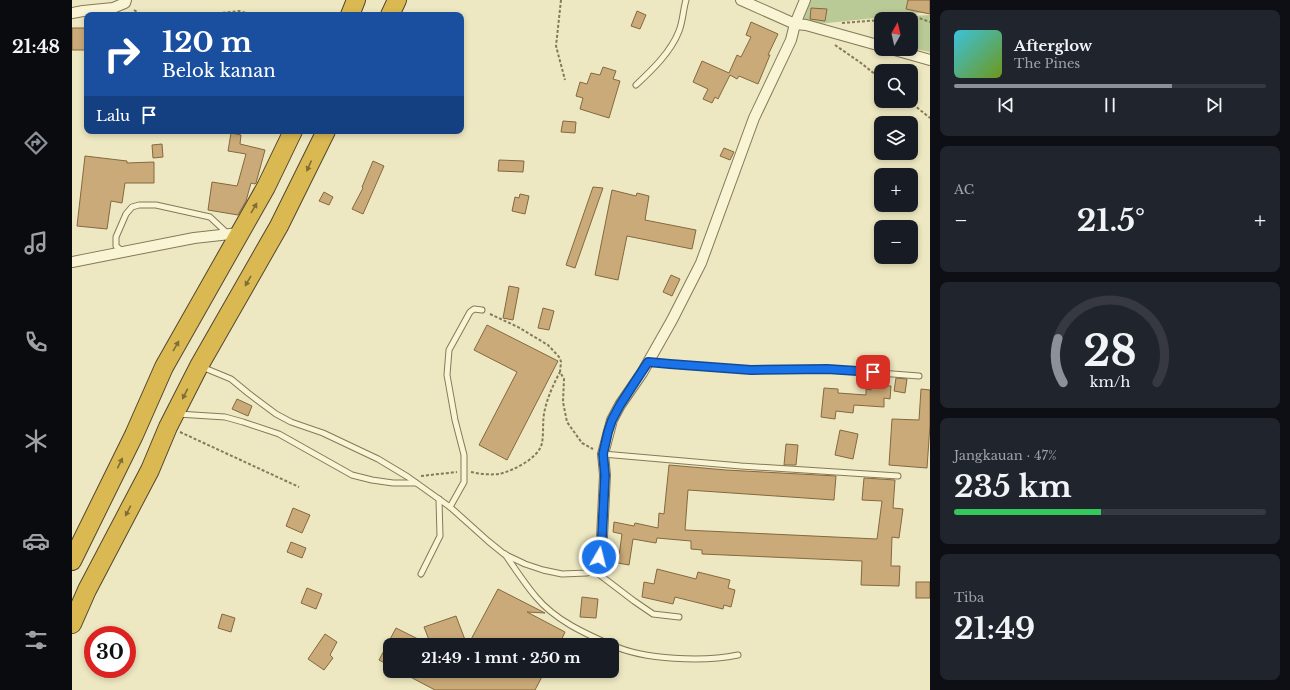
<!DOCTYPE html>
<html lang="id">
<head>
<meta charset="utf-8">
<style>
	body { margin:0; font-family:"Libre Baskerville",serif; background:#20242c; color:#f1f3f6; height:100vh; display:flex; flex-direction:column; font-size:15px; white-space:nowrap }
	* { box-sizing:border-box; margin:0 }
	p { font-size:13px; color:#9ea1a6 }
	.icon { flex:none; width:22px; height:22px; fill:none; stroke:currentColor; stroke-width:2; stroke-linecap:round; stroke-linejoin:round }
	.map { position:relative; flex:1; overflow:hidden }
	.details { display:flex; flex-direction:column; gap:10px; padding:10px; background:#0d0f14; width:360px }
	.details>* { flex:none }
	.guide { position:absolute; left:12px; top:12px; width:380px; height:122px; border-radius:8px; box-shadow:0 2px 6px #0003; background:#1a4fa0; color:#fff; overflow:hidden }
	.needle { width:26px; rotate:8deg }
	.buttons { position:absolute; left:802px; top:12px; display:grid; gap:8px }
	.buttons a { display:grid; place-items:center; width:44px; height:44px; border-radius:8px; background:#171b24; box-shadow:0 2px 6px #0003; font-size:20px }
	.speed { position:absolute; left:12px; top:626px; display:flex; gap:8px; font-size:20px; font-weight:700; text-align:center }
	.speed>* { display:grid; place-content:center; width:52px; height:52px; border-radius:50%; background:#171b24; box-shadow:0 2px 6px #0003; line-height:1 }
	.speed .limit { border:6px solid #d22; background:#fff; color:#111 }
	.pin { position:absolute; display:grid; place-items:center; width:34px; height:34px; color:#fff; margin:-17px; border-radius:8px; box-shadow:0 2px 6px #0006 }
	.me { position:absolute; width:44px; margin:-22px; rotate:8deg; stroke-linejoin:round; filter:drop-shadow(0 0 3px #0008) }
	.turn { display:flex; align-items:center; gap:14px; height:84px; padding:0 12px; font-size:18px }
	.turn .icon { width:52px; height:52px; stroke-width:2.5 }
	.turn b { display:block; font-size:28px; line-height:34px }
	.then { display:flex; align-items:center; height:38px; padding:0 12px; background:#0003; gap:8px; font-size:15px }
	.big { font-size:30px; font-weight:800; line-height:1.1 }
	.details .widget { flex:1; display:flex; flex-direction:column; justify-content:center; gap:6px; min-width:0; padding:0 14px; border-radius:8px; background:#20242c }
	.details .dial { align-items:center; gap:0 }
	.dial svg { height:104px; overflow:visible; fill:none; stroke:#363941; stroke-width:7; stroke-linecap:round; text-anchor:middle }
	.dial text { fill:#f1f3f6; stroke:none }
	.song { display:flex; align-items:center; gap:12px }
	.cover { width:48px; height:48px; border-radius:6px; background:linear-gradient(135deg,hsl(190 70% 55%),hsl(80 70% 35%)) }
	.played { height:4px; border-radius:2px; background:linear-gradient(90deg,#8c9099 70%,#363941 70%) }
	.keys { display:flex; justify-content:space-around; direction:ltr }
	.heat { display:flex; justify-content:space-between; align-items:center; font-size:22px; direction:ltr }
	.charge { height:6px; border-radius:3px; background:linear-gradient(90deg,#34c759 47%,#363941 0) }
	.trip { position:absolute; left:311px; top:638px; width:236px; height:40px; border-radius:8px; background:#171b24; box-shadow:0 2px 6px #0003; font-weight:800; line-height:40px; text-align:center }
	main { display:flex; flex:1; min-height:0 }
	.tabs { display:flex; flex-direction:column; width:72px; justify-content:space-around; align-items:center; background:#090b0e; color:#9ea1a6 }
	.tabs .icon { width:28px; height:28px }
	.tabs .on { color:#8c9099 }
	.tabs b { font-size:18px; color:#f1f3f6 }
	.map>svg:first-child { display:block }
	.green { fill:#baca96 }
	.building { fill:#caaa78; stroke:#846840 }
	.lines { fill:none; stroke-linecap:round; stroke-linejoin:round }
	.lane-casing { stroke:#857959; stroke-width:7 }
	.street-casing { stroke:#857959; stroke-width:12 }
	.highway-casing { stroke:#53462e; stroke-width:20 }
	.path { stroke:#857959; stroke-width:2; stroke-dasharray:3 2; stroke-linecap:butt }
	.lane { stroke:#f8f4d4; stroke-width:5 }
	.street { stroke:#f8f4d4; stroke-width:10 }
	.highway { stroke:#dab953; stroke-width:18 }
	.oneway { fill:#806d35 }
	.route-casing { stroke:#114b97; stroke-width:10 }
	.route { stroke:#1a73e8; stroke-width:7 }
</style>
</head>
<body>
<main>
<nav class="tabs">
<b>21:48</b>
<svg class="icon on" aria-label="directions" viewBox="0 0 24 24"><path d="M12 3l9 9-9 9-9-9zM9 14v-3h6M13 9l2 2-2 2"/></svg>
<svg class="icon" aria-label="music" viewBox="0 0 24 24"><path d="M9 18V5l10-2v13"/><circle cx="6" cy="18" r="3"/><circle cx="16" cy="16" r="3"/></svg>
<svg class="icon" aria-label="phone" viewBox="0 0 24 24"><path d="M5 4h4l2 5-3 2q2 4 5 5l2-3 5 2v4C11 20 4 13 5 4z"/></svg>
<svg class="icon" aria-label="climate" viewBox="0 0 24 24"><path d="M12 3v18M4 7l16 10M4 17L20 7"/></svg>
<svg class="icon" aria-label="car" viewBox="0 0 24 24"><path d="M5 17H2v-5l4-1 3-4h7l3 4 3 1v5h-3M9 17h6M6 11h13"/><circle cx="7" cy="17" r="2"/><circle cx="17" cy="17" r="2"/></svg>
<svg class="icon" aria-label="filters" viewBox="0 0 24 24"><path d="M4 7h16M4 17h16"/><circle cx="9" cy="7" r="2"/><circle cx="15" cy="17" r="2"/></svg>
</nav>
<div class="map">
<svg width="858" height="690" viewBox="0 0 858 690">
	<rect width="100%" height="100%" fill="#ede8c1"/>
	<g class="green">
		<path d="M735 0H858V12L737 25 727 22Z"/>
		<path d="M858 15V52L839 48V19H826L837 16Z"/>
	</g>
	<g class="building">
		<path d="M836 0H858V14L834 9Z"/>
		<path d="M739 8 755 9 753 21 738 19Z"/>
		<path d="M565 11 574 15 568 29 559 26Z"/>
		<path d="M679 22 706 34 696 55H698L686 84 667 76 665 79 658 75 646 99 643 97 640 103 631 99 636 89 621 82 630 61 657 73 665 55 669 57 679 37 674 35Z"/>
		<rect x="0" y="28" width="15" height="22"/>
		<path d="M531 67 544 71 541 79 548 81 537 118 508 109 511 98 504 96 508 82 515 84 519 73 528 75Z"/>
		<path d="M491 121 504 122 503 133 489 132Z"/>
		<path d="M159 133 169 135 168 144 193 150 184 183 183 184 179 183 174 201 166 215 136 210 140 182 165 186 166 183 174 154 156 151Z"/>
		<path d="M90 144 91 157 81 158 80 145Z"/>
		<path d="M652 148 662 152 658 160 648 156Z"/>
		<path d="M13 156 55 161V163L82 162V183H53L50 203 39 201 35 229 5 226Z"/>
		<path d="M427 160 452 161 451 172 426 171Z"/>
		<path d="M301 161 312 166 291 214 280 209 291 188 290 187Z"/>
		<path d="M521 187 531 188 503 268 494 265Z"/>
		<path d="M540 190 564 196 565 193 577 196 573 220 624 230 620 249 555 236 546 280 523 275Z"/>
		<path d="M252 192 261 197 257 205 247 201Z"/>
		<path d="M448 194 457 196 453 214 440 211 443 197 447 198Z"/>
		<path d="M599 275 608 279 600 296 591 292Z"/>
		<path d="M437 286 447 288 441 320 431 318Z"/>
		<path d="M471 308 482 311 477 330 466 328Z"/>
		<path d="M415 325 486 361 435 460 407 445 445 372 402 350Z"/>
		<path d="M824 378 835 379 833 393 822 391Z"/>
		<path d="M799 384 819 386 818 399 812 398V407L782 405 781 413 764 411 763 419 749 417 752 388 766 389V393L794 395V389L799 390Z"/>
		<path d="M849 389 858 390V425L855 468 817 465 820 419 847 420Z"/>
		<path d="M165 399 180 406 176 416 160 409Z"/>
		<path d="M768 430 786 434 781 459 763 455Z"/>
		<path d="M714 444 726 445 724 465H712Z"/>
		<path d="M597 465 654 470 764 476 762 500 616 490 613 530 805 539 810 501 790 500 792 478 823 480 821 508 831 509 827 538 820 537 819 566H828L827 586 789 585 790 561 630 554V550L619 549V541L585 538 584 543 561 539 557 565 546 563 550 534 541 532 542 522 562 526 563 523 586 528 587 513 592 514Z"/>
		<path d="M221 508 238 515 230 533 214 526Z"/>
		<path d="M219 542 234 548 230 558 215 552Z"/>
		<path d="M585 569 624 579 626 572 658 580 656 588 663 590 659 607 652 605 651 609 603 597 601 604 570 597 572 582 582 584Z"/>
		<rect x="844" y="582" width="14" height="16"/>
		<path d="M235 588 250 594 244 609 229 603Z"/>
		<path d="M426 589 473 613 455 612 493 632 487 645H396Z"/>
		<path d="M510 597 526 599 524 618 508 617Z"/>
		<path d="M150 614 163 618 159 632 146 628Z"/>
		<path d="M384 616 395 645H359L352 627Z"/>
		<path d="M324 628 358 645H318V666L307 660Z"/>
		<path d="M253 634 265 642 258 655 261 658 252 670 236 659Z"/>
		<path d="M327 671H473L463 690H363Z"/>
	</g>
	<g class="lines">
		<g class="lane-casing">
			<g id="lane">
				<path d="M564 85C580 70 599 52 607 31 611 21 611 10 614 0"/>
				<path d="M50 251 44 246V237L54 214 60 207 67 205H84L138 217 155 233"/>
				<path d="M576 361 598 365 679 370 755 369 847 376"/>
				<path d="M130 367 159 379 176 393 204 414 219 422 251 433 306 459 336 477 378 507 416 541 432 554 453 564 471 570 490 574 515 573 520 569 562 601 581 614 607 617"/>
				<path d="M106 414 153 417 171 422 207 434 280 475 300 480 321 483H344"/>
				<path d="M531 454 669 466 826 476"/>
				<path d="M378 507 392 482V455L383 420 375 375 377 350 398 312 402 309 410 310"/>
				<path d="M433 554C443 569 453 584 464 597 483 620 512 633 539 645"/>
				<path d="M349 574 368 536 367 499"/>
				<path d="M540 645C572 660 632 662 666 655"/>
			</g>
		</g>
		<g class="street-casing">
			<g id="street">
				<path d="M669 0 723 24 734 25 809 46"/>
				<path d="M0 13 11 11 41 8 53 3 54 0"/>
				<path d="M819 49 858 60"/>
				<path d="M0 262 122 238 167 233"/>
				<path d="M520 569 527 557 530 537 533 475 531 454 540 420 548 405 570 373 600 320 629 263 682 118 719 40 723 24 733 0"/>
			</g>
		</g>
		<g class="highway-casing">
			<g id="highway">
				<path d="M278 15 284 0"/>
				<path d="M318 15 325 0"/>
				<path d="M0 561 62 435 92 367 194 187 221 131"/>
				<path d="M0 624 15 590 78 470 96 427 127 366 207 226 254 131"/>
			</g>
		</g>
		<g class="path">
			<path d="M489 0 484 46 493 80"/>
			<path d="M62 10 68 14 132 15 167 11 182 15"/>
			<path d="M823 19 844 17 858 22"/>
			<path d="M770 23 809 20"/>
			<path d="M763 45 789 63 809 79"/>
			<path d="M837 101 858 118"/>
			<path d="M418 314 446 327 476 345 488 358 489 362 488 372 492 379 491 402 495 422 510 443 521 449"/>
			<path d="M108 432 227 487"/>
			<path d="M399 472C408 474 418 475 427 474 441 471 467 458 470 443 472 432 470 420 473 409 476 396 482 383 488 372"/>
			<path d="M349 476 385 472"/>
		</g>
		<use href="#lane" class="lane"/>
		<use href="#street" class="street"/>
		<use href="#highway" class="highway"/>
	</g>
	<defs><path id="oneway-solid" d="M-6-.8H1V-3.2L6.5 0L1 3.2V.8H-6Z"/></defs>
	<g class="oneway">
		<use href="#oneway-solid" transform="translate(237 166) rotate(114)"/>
		<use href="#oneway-solid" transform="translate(182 208) rotate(-60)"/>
		<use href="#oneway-solid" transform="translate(176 281) rotate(120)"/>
		<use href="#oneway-solid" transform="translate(104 346) rotate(-60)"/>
		<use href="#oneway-solid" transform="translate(113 394) rotate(117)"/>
		<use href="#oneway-solid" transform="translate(48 463) rotate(-64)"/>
		<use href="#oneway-solid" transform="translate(56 511) rotate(117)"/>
	</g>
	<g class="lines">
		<g class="route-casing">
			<path id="route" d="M527 557 530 537 533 475 531 454 536 432 540 420 548 405 576 362 598 364 679 370 755 369 801 372"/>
		</g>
		<use href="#route" class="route"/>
	</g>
</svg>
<div class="buttons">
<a><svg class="needle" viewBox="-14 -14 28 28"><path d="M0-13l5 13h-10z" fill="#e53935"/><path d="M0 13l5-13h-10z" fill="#9ea1a6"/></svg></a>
<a><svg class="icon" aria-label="search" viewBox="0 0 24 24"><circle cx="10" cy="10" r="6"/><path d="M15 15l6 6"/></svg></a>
<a><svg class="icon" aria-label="layers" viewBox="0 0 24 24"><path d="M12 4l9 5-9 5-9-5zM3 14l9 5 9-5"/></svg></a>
<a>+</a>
<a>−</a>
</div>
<div class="speed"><div class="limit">30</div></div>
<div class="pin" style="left:801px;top:372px;background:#d93025"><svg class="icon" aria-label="arrive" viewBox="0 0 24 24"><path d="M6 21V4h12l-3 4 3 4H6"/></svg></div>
<svg class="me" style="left:527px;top:557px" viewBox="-20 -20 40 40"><circle r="17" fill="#1a73e8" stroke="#fff" stroke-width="3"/><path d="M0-11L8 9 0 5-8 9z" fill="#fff"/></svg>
<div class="trip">21:49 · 1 mnt · 250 m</div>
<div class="guide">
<div class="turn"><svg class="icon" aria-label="right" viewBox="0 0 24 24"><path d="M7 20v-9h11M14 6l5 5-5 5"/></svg><div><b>120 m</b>Belok kanan</div></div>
<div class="then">Lalu<svg class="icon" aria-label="arrive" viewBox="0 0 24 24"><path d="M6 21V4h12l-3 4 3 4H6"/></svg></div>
</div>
</div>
<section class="details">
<div class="widget">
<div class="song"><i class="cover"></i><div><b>Afterglow</b><p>The Pines</p></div></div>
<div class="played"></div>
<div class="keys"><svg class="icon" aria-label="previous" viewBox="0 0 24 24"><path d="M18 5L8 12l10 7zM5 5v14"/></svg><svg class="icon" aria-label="pause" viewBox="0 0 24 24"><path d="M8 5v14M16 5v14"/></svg><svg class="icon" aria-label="next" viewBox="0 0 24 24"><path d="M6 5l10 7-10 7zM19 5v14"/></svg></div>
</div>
<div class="widget"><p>AC</p>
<div class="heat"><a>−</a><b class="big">21.5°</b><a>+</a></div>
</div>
<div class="widget dial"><svg viewBox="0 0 100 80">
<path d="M14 69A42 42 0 1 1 86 69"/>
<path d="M14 69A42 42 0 0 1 10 35" stroke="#8c9099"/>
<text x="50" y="56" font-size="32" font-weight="700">28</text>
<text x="50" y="72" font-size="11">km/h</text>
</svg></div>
<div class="widget"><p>Jangkauan · 47%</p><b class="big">235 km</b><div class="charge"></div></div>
<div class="widget"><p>Tiba</p><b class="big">21:49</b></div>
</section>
</main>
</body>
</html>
